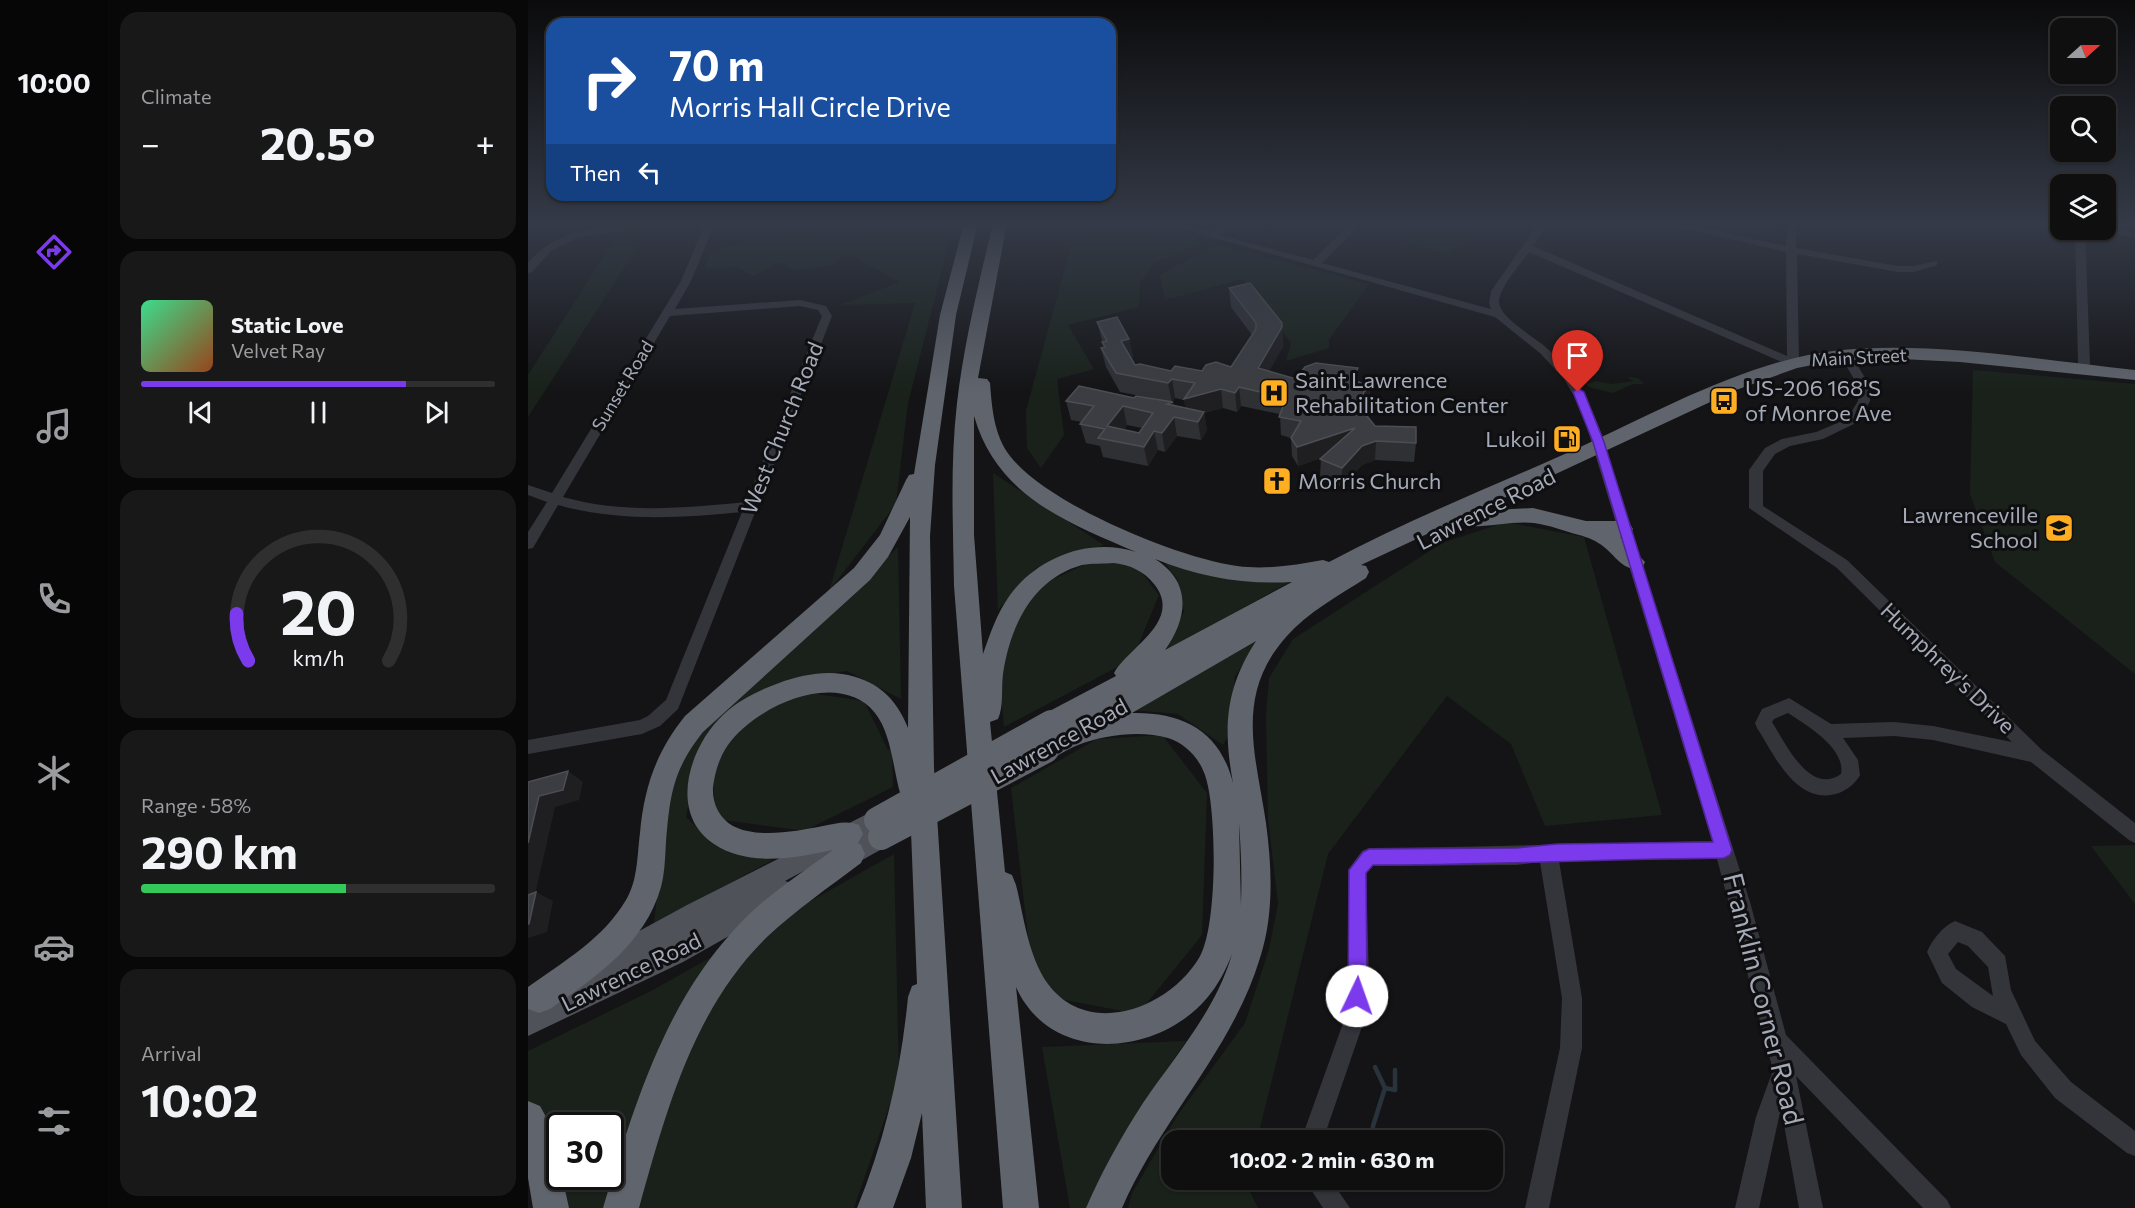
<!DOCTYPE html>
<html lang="en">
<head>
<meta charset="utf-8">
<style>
	body { margin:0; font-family:Commissioner,sans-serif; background:#181819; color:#f1f3f6; height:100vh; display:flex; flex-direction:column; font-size:22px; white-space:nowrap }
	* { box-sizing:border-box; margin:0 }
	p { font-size:20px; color:#9b9c9f }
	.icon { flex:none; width:33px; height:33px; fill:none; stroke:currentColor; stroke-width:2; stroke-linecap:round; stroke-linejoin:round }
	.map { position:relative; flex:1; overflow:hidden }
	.drawer { display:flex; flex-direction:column; gap:12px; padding:12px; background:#080809; width:420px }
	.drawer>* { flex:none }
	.banner { position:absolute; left:18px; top:18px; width:570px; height:183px; border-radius:18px; box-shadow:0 2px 4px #0004,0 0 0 2px #2f2f30; background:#1a4fa0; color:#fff; overflow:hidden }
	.needle { width:39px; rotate:69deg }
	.buttons { position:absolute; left:1522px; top:18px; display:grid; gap:12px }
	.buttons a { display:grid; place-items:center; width:66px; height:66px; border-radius:12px; background:#0f0f10; box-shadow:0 2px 4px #0004,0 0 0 2px #2f2f30; font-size:30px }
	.speed { position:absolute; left:18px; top:1112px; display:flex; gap:12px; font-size:30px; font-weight:700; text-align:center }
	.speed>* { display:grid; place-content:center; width:78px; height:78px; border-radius:50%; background:#0f0f10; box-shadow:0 2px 4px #0004,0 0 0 2px #2f2f30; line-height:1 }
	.speed .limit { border:3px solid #111; border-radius:9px; background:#fff; color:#111 }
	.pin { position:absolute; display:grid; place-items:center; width:51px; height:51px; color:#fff; margin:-62px -26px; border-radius:50% 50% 50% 0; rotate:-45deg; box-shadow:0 0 6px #0007 }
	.pin .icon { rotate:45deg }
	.me { position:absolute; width:66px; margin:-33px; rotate:3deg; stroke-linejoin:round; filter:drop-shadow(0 0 4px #0008) }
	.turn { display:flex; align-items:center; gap:21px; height:126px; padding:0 24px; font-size:27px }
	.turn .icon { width:78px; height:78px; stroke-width:2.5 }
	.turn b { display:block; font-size:42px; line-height:51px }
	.then { display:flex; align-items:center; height:57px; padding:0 24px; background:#0003; gap:12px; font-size:22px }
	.big { font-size:45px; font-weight:700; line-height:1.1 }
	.drawer .tile { flex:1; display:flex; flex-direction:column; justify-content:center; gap:9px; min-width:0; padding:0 21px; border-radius:18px; background:#181819 }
	.drawer .dial { align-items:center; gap:0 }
	.dial svg { height:156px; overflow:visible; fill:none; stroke:#2f2f30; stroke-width:7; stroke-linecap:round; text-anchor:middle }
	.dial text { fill:#f1f3f6; stroke:none }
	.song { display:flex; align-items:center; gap:18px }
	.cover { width:72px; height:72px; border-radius:9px; background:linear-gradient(135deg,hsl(150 70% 55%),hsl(20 70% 35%)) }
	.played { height:6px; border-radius:3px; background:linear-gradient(90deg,#7c3aed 75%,#2f2f30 75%) }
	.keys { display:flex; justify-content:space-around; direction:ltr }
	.heat { display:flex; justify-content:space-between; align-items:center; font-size:33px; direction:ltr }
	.charge { height:9px; border-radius:4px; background:linear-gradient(90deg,#34c759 58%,#2f2f30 0) }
	.trip { position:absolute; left:633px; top:1130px; width:342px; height:60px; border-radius:18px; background:#0f0f10; box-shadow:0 2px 4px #0004,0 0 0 2px #2f2f30; font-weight:700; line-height:60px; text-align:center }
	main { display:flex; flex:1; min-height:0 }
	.menu { display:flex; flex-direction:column; width:108px; justify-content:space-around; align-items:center; background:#060606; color:#9b9c9f }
	.menu .icon { width:42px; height:42px }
	.menu .on { color:#7c3aed }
	.menu b { font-size:27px; color:#f1f3f6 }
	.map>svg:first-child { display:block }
	.green { fill:#19211a; fill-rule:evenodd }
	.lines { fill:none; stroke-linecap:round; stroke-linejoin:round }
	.stream { stroke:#29333b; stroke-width:4.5 }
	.minor { fill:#34353b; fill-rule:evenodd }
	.major { fill:#50525a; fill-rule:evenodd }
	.highway { fill:#60646c; fill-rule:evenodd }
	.highway-bridge { stroke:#60646c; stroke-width:26 }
	.wall { fill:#2f3034; fill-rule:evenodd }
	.shaded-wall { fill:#1f1f22 }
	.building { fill:#3b3d42; stroke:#4c4e54; stroke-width:1.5; fill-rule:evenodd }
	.route { fill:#7c3aed; stroke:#51269a; stroke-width:1.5 }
	.labels { text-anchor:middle; stroke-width:6; stroke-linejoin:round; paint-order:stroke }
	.far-street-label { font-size:18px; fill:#a4aab7; stroke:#0f0f11 }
	.poi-label { font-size:22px; fill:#a4aab7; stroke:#0f0f11; text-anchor:start }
	.street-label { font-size:22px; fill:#a4aab7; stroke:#0f0f11 }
	.near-street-label { font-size:27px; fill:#a4aab7; stroke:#0f0f11 }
</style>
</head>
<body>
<main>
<nav class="menu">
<b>10:00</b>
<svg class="icon on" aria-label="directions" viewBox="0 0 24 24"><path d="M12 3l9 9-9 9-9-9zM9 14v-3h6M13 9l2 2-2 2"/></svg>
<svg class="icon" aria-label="music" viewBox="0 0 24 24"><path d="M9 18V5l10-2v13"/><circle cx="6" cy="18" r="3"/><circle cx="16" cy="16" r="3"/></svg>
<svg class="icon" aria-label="phone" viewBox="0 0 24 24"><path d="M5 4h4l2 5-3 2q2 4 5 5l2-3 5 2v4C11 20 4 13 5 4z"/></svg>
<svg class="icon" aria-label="climate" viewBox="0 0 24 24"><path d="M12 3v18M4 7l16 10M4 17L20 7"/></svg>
<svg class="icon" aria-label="car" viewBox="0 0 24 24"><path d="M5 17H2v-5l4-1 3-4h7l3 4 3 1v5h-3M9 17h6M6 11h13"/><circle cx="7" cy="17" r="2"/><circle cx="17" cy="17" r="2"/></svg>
<svg class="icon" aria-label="filters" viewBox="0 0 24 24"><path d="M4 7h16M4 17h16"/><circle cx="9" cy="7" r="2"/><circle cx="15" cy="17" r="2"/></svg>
</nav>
<section class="drawer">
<div class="tile"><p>Climate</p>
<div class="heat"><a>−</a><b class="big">20.5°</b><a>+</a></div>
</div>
<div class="tile">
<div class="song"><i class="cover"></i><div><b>Static Love</b><p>Velvet Ray</p></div></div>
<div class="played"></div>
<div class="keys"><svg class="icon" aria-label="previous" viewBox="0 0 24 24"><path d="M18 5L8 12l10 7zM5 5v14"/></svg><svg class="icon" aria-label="pause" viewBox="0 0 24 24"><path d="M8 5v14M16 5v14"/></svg><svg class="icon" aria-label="next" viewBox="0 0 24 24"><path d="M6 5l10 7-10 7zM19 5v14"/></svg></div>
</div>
<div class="tile dial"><svg viewBox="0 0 100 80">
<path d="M14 69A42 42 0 1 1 86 69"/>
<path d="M14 69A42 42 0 0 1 8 45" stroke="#7c3aed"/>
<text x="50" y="56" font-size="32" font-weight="700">20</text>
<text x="50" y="72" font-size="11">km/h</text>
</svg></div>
<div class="tile"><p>Range · 58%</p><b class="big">290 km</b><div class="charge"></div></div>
<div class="tile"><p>Arrival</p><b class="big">10:02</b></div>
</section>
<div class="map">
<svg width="1607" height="1208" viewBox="0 0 1607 1208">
	<rect width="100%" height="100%" fill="#141416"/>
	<g class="green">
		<path d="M81 223H125L0 417V375L94 228Z"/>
		<path d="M246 223H283L290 232 363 223H426L380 403 368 504 301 591 387 303 313 305 371 282 319 253 305 265 265 270 252 262 226 276 208 267 177 268 182 253 232 235Z"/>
		<path d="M549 223H613L668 238 673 243 626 263 612 283 611 307 540 325 566 369 529 379 536 435 513 468 499 448 498 411Z"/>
		<path d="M877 223H949L921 254 866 240Z"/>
		<path d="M688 244 841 284 801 340V348L758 361 763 343 715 279 637 300 632 275Z"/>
		<path d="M1445 370 1607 384V674L1467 562 1442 494Z"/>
		<path d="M1102 377 1110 378 1116 384H1105L1085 393 1061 387 1058 384 1068 381 1083 384 1106 381 1100 378Z"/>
		<path d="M465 473 576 545 508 568 470 610Z"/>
		<path d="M978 522 1056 537 1134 815 1017 826 983 744 919 696 800 854 729 1140H644V1179H719L718 1184 730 1208H600L604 1193 649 1116 717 1023 741 949 750 904 740 819 738 715 741 678 765 639 914 543Z"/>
		<path d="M370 547 373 699 319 671 260 680 200 716 170 757 158 817 182 840 245 860 126 923 142 776 168 733 285 632Z"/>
		<path d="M571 558 608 565 631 595 611 643 614 654 476 727 469 654 504 589Z"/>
		<path d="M635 561 765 580 633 654 656 612 649 579Z"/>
		<path d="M736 634 707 676 704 729 695 745 650 714 602 710Z"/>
		<path d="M282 693 336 701 360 750 364 747 365 787 276 831 188 819 183 763 227 713Z"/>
		<path d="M634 735 679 793 674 935 610 1014 521 997 505 981 483 788 569 739Z"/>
		<path d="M1607 845V904L1563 846Z"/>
		<path d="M366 854 371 1078 326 1208H32L0 1103V1051L125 990ZM32 1125H82V1176H32Z"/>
		<path d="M658 1041 605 1120 561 1208H542L514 1047Z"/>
	</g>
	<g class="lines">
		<g class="stream">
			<path d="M857 1088 867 1090V1070"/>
			<path d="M844 1140 845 1126 857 1088 847 1067"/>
		</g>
		<g class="minor">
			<path d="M106 223H144L48 238 23 251 4 272 0 273V263C27 231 66 227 106 223Z"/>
			<path d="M177 223H187L163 281 147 309 272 300 298 306 304 316 150 709 132 726 114 734 0 754V740L112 720 120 716 138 700 214 512C153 518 90 522 30 505L5 548 0 549V532L19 502 0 495V485L24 493 153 281ZM272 306 290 310 294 316 218 502C157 508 95 514 35 497L142 316Z"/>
			<path d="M634 223H652L683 232 694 223H705L692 235 785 260 823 223H834L794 263 963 309 961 303 963 291 1011 223H1021L1005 246 1259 356 1258 252 1133 223H1154L1258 246V223H1268V248L1370 266H1385L1409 261V265L1386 272H1370L1269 254 1271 363 1265 367 1001 252C993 263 970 289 971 303 973 319 1010 339 1021 350 1046 372 1059 397 1071 427L1222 902 1258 1035 1419 1200 1423 1208H1395L1268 1076 1295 1208H1271L1253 1108 1231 1208H1207L1228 1117 1245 1070 1189 859 1031 861 1054 998V1048L1021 1208H997L1032 1048 1034 998 1012 862 989 865 845 866 838 873 841 978 838 1015 795 1140H773L818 1015 821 978 820 870 834 851 841 848C956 847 1069 843 1184 841L1059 427 1049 401 1036 379 1013 354 967 317Z"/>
			<path d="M1578 226 1607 232V238L1575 231 1573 230H1578Z"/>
			<path d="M1547 230H1557L1562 363 1558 373 1554 374 1548 370 1550 363Z"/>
			<path d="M1318 352 1322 353 1342 386V401L1330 422 1295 439 1262 446 1247 454 1235 471V506L1319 560 1514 750 1607 823V843L1601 840 1503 762 1405 740 1366 736 1315 738 1330 760 1332 775C1327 784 1320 789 1311 793 1269 807 1247 756 1229 728L1227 723 1234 709 1261 698 1303 724 1366 722 1405 726 1484 742 1309 568 1221 508V470L1237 448 1254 439 1288 432 1319 419 1330 401V386L1312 355ZM1260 713C1278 725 1318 748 1313 774 1282 796 1258 744 1244 722L1246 719Z"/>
			<path d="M1427 921 1454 932 1477 956 1483 990 1507 1041 1543 1082 1607 1131V1156L1599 1153 1527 1098 1493 1055 1478 1024 1444 1007 1414 983 1399 952C1404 940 1415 926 1427 921ZM1430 942 1440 946 1460 967 1465 996 1428 969 1420 954Z"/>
			<path d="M776 1179H802L822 1208H795Z"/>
		</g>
		<path class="major" d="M349 809 357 812 361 820 357 827 361 829 365 837 361 845 311 873 302 869 299 861 300 858 257 881 263 883 266 892 263 901 155 962 0 1036V1008L59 980 56 979 52 970 56 961 159 905Z"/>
		<g class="highway">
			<path d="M436 223H450L428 315 407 465 402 536 406 768 434 1208H398L394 1113 383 1158 365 1208H329C357 1140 373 1070 380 997L384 986 389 984 382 806 377 805 373 796C365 771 364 734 347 713 311 668 227 706 200 745 191 758 187 772 185 787 184 803 191 818 205 826 230 839 269 831 295 826 308 824 318 820 331 825L335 834 330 843 333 845 337 854 333 863C301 887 268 910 239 937 165 1009 138 1112 111 1208H75C105 1110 135 1007 206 930 234 898 271 875 305 850 268 858 220 867 186 844 139 813 162 745 196 714 212 699 232 690 251 683 271 676 293 671 314 674 347 679 368 697 380 728L382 517 360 557 342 580 175 732C145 770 142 794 138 842 137 857 137 872 133 887 117 944 68 977 22 1009L11 1013 0 1009V987C36 961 75 939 98 900 110 880 109 856 112 833 116 788 128 752 157 716L326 568 352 535 378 480 381 475 386 474 412 315Z"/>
			<path d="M465 223H479L450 378 459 379 462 383C464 409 466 435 482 456 519 504 650 558 709 566 738 570 767 565 795 560L801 562C881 519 966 486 1048 449 1127 413 1219 361 1305 351 1399 340 1512 360 1607 370V380L1432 362 1354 358 1305 361 1269 368 1208 390 948 511 1005 508 1058 521H1095L1102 524 1105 529 1102 534 1092 537 1117 562 1114 568C1096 573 1088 556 1076 547 1069 541 1059 537 1051 535 1036 531 1021 525 1006 523 984 520 949 530 932 525L929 520 833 565 838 566 841 572 838 578C810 596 780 612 758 637 706 696 728 755 738 823 744 868 746 915 732 958 704 1051 632 1120 594 1208H558C574 1171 593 1137 615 1103 647 1056 688 1010 704 954 698 970 690 985 679 998 629 1057 523 1065 488 987L511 1208H475L426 586C425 525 422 464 429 403 436 342 451 283 465 223ZM446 416C469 496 538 522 608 552 562 537 510 557 482 595 469 613 462 634 455 654L446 535ZM627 559C672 577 715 585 764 582L637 650C660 618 664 582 627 559ZM586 563C602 565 616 571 626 584 656 621 599 648 586 673L588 676 514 715 511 723 514 731 525 733 509 742 505 750 509 758 518 761C529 757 539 749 550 745 576 735 613 730 640 738 657 743 671 758 677 775 689 809 690 928 671 958 641 1008 561 1039 520 984 500 956 496 917 488 885L484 875 477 872 462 722 470 719C476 706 473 689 475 674 482 627 504 579 554 565 564 563 576 564 586 563ZM728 641C697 689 695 728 705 783 692 731 655 712 604 713ZM711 823C713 850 714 877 713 904V907Z"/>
			<path d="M0 1101 12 1106C25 1128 32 1150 32 1176H34L41 1208H5L0 1178Z"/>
		</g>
		<g class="highway-bridge">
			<path d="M349 820 523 723"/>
			<path d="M353 837 518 750"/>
		</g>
	</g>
	<path class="wall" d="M701 288 754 327 755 346 741 371 768 379 830 382 842 387 841 406 835 411 847 426 888 443 886 462 847 460 834 465 814 487 792 477 793 458 770 466 764 456 763 438 753 435 752 416 751 414 713 406 709 412 695 408 676 413 679 430 673 440 649 436 637 452 630 450 620 466 575 457 572 446 558 443 552 424 554 422 543 420 538 401 606 398 645 402 646 405 658 408 656 400 647 398 644 402 592 392 578 367 573 348 576 347 569 322 601 339 605 357 603 358 607 365 643 371H674L703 367 724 335 703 307ZM599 425 614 428 611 433 596 430Z"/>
	<g class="shaded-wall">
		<path d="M754 327 755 346 732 387 730 368Z"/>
		<path d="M601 339 605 357 597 360 593 341Z"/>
		<path d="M830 368V386L824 379Z"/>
		<path d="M644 379 647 398 644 402 640 383Z"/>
		<path d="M711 387 713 406 709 412 707 393Z"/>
		<path d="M842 387 841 406 835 411 831 406 836 392Z"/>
		<path d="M693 389 695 408 676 413 679 430 673 440 670 422 659 418 656 399Z"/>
		<path d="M645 402 648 418 646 417 649 436 637 452 634 433 639 404Z"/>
		<path d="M595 406 599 425 587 442 579 426Z"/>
		<path d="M827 428V446L770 466 769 447Z"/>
		<path d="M626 431 630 450 620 466 616 447Z"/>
		<path d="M848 441 847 460 834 465 814 487V468L834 446Z"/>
		<path d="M40 771 55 782 51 800 27 807 4 908 0 905V843L11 796Z"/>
		<path d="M8 892 25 901 19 932 0 938V924Z"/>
	</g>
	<g class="building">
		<path d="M722 283 754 323V327L730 368 768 379 777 367 788 363 830 368 824 379 842 387 836 392 831 406 847 426 888 427V443L848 441 834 446 814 468 792 459 827 428 769 447 763 438 773 421 751 417 756 404 750 396 711 387 707 393 693 389 656 399 667 383 644 379 640 383 588 373 573 348 577 347 574 342 579 341 569 322 589 317 601 339 593 341 607 365 612 364 643 371 647 366 674 371 678 365 688 362 703 367 728 329V323L701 288Z"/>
		<path d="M551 386 606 398 608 396 645 402 639 404 676 412 670 422 646 417 634 433 626 431 616 447 570 438 577 429 552 424 566 406 538 401ZM595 406 625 413 611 433 579 426Z"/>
		<path d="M40 771 35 790 11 796 0 843V782Z"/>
		<path d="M8 892 1 924H0V895Z"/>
	</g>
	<linearGradient id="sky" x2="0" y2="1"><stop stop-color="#0b0b0c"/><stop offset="0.57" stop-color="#343a47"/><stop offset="1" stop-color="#343a47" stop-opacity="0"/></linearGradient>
	<rect width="1607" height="393" fill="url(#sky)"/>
	<path class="route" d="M1050 388 1056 392 1076 442 1204 850 1202 855 1196 858C1078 859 962 865 845 865L838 873 839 996 836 1003 829 1006 823 1003 820 996 821 870 835 852 841 849 989 848 1029 844 1185 842 1065 442 1045 392Z"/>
	<defs>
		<g id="hospital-square" transform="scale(1.5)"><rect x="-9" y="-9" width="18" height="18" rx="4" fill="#ffae22" stroke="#0f0f11"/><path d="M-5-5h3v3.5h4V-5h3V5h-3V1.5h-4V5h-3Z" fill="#111"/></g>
		<g id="bus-square" transform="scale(1.5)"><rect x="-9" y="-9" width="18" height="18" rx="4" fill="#ffae22" stroke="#0f0f11"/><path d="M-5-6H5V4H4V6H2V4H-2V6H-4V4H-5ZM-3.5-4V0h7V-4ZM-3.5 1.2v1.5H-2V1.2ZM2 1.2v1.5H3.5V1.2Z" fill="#111"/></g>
		<g id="fuel-square" transform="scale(1.5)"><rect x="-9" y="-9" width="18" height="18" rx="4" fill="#ffae22" stroke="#0f0f11"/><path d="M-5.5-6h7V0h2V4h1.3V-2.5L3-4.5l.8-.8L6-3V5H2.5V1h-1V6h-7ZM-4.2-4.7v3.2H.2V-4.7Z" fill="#111"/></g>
		<g id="church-square" transform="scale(1.5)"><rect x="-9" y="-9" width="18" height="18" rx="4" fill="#ffae22" stroke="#0f0f11"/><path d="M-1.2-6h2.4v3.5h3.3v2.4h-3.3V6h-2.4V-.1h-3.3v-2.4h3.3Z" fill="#111"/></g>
		<g id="school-square" transform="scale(1.5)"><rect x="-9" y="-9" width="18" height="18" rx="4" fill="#ffae22" stroke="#0f0f11"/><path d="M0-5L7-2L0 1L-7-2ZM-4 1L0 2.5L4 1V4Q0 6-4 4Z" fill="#111"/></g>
	</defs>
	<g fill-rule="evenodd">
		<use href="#hospital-square" x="746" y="393"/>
		<use href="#bus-square" x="1196" y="401"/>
		<use href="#fuel-square" x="1039" y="439"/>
		<use href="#church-square" x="749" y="481"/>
		<use href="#school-square" x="1531" y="528"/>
	</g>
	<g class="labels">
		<g class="far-street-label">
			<text transform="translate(1331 358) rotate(-3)" y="6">Main Street</text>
			<text transform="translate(95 386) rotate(-59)" y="6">Sunset Road</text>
		</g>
		<g class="poi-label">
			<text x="767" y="388">Saint Lawrence<tspan x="767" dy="25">Rehabilitation Center</tspan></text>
			<text x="1217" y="396">US-206 168'S<tspan x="1217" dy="25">of Monroe Ave</tspan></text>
			<text x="1018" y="447" text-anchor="end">Lukoil</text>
			<text x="770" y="489">Morris Church</text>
			<text x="1510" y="523" text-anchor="end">Lawrenceville<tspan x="1510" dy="25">School</tspan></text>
		</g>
		<g class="street-label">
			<text transform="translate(254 428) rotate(-68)" y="8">West Church Road</text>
			<text transform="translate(958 509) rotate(-27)" y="8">Lawrence Road</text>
			<text transform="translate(1420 668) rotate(44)" y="8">Humphrey's Drive</text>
			<text transform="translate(531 741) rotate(-29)" y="8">Lawrence Road</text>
			<text transform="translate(103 972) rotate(-26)" y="8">Lawrence Road</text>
		</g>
		<g class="near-street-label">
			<text transform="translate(1235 999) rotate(76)" y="9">Franklin Corner Road</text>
		</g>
	</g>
</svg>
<div class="buttons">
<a><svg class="needle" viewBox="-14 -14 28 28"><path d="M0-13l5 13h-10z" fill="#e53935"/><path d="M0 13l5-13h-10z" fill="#9b9c9f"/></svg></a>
<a><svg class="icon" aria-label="search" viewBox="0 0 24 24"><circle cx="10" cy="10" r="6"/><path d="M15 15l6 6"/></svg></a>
<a><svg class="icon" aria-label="layers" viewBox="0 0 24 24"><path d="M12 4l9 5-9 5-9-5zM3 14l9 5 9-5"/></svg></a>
</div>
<div class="speed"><div class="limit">30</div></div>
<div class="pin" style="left:1050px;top:392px;background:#d93025"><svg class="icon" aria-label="arrive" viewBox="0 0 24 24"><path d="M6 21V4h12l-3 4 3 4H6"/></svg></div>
<svg class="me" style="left:829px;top:996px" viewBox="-20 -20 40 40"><circle r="19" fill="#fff"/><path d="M0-13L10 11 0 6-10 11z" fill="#7c3aed"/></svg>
<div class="trip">10:02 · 2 min · 630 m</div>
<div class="banner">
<div class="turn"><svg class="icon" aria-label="right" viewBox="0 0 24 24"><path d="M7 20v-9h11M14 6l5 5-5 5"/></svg><div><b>70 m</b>Morris Hall Circle Drive</div></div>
<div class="then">Then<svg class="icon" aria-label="left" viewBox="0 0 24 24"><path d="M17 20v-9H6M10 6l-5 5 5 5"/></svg></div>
</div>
</div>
</main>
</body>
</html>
